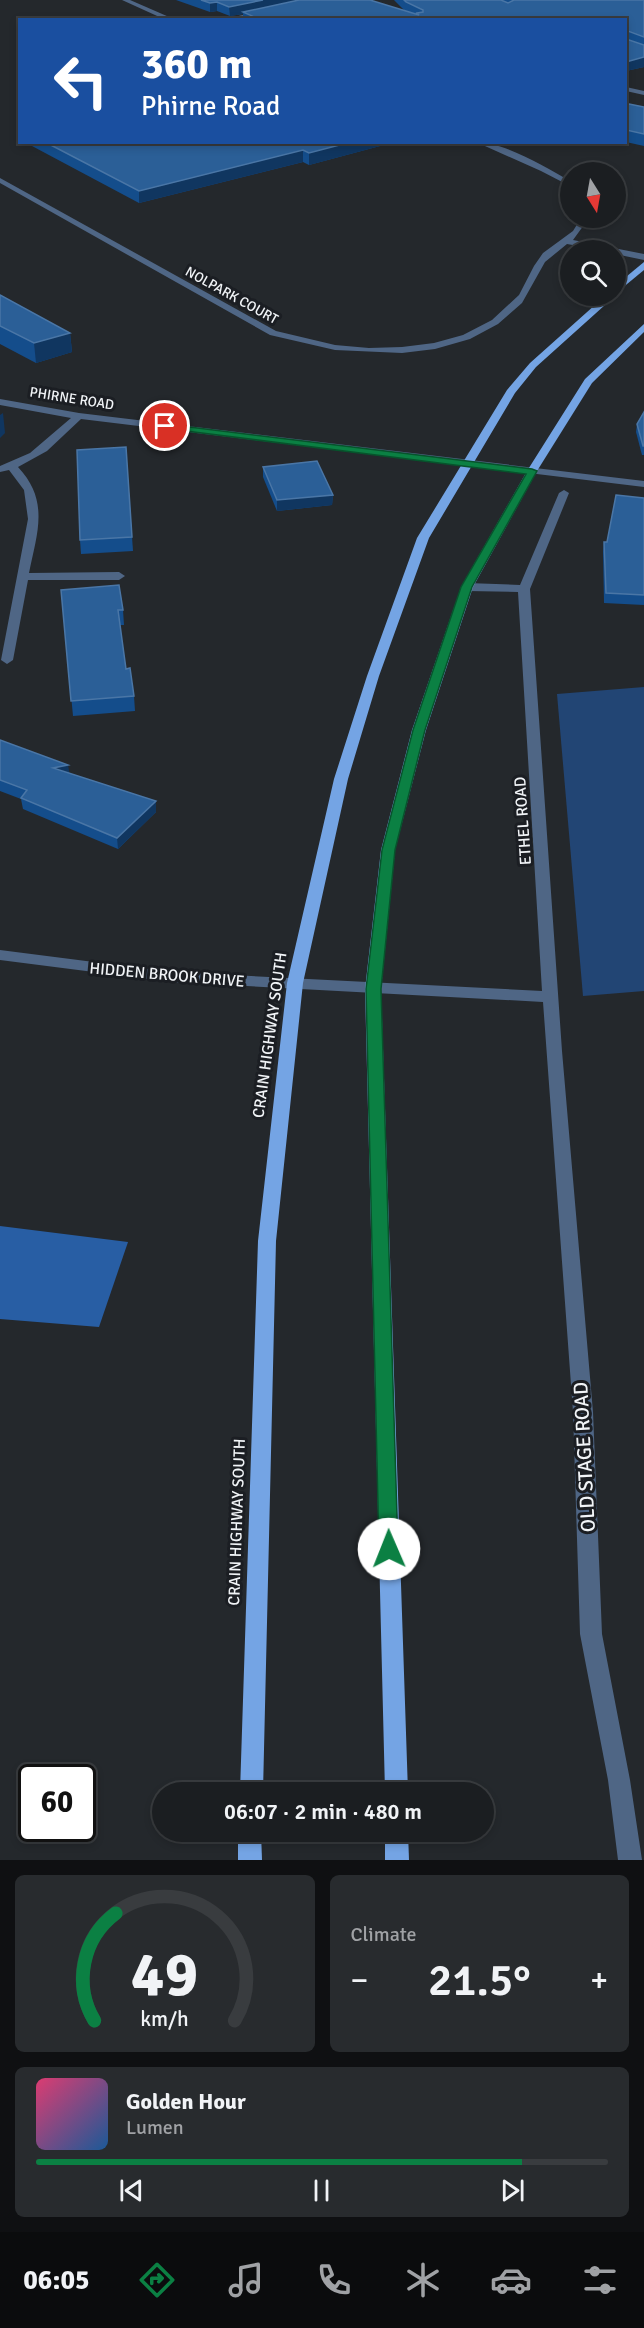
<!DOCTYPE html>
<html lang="en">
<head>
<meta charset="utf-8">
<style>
	body { margin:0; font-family:Signika,sans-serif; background:#282b2e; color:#f1f3f6; height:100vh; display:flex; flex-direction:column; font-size:22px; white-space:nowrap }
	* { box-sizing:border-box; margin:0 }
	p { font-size:20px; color:#a0a2a5 }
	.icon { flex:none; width:33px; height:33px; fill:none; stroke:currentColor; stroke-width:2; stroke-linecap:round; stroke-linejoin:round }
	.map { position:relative; height:1860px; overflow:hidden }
	.sheet { display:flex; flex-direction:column; gap:15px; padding:15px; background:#0f1012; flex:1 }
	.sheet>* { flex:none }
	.hud { position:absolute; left:18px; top:18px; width:609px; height:126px; border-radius:0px; box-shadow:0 3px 9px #0003,0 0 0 2px #393c3f; background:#1a4fa0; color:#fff; overflow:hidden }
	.needle { width:39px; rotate:169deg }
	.buttons { position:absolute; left:560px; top:162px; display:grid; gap:12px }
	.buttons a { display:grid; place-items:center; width:66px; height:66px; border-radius:50%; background:#1b1e21; box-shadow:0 3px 9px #0003,0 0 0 2px #393c3f; font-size:30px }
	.speed { position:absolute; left:18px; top:1764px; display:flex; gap:12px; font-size:30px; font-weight:700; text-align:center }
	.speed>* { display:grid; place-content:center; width:78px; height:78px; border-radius:50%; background:#1b1e21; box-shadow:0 3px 9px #0003,0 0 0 2px #393c3f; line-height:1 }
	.speed .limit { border:3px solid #111; border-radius:9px; background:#fff; color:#111 }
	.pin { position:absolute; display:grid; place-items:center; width:51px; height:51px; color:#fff; margin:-26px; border:3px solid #fff; border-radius:50%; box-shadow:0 2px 6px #0007 }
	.me { position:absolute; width:66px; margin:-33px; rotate:359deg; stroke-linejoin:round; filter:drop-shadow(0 0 4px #0008) }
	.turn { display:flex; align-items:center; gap:21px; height:126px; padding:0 24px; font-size:27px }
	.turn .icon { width:78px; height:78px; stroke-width:2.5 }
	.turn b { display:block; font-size:42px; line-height:51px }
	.big { font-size:45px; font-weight:600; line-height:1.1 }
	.sheet .tile { flex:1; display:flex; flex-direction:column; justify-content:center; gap:9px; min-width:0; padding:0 21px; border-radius:9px; background:#282b2e }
	.sheet .dial { align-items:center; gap:0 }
	.dial svg { height:156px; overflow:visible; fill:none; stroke:#393c3f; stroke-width:7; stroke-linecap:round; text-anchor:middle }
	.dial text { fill:#f1f3f6; stroke:none }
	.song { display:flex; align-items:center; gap:18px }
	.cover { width:72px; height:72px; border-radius:9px; background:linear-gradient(135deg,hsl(340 70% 55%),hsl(210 70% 35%)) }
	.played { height:6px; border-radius:3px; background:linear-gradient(90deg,#0b8043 85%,#393c3f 85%) }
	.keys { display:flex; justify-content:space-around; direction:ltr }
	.heat { display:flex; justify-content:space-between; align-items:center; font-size:33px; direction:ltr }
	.sheet .tiles { flex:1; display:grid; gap:15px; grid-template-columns:1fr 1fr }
	.tile:last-child { grid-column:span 2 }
	.trip { position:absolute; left:152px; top:1782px; width:342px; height:60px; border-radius:30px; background:#1b1e21; box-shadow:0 3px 9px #0003,0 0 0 2px #393c3f; font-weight:600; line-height:60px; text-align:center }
	.menu { display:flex; height:96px; justify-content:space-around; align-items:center; background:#0b0c0d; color:#a0a2a5 }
	.menu .icon { width:42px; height:42px }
	.menu .active { color:#0b8043 }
	.menu b { font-size:27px; color:#f1f3f6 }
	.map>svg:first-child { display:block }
	.green { fill:#224574 }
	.forest { fill:#285ea4 }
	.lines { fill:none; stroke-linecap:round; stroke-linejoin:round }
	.minor { fill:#4f6685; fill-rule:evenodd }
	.major { fill:#74a4e4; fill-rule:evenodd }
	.wall { fill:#144d8b }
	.shaded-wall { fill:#103660 }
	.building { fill:#2b5f97; stroke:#4a76a6; stroke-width:1.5 }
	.route { fill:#0b8043; stroke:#07532c; stroke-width:1.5 }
	.labels { text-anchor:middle; stroke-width:6; stroke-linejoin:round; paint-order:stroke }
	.far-street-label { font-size:14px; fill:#f1f4f7; stroke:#1b1e23 }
	.street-label { font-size:16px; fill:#f1f4f7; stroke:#1b1e23 }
	.near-street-label { font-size:20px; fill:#f1f4f7; stroke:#1b1e23 }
</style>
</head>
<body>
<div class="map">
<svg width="644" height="1860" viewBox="0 0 644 1860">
	<rect width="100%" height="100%" fill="#24282c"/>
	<path class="green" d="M644 687V991L583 996 557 694Z"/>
	<path class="forest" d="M0 1226 128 1242 99 1327 0 1319Z"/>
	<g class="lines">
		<g class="minor">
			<path d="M122 0H130L176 20H166Z"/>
			<path d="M262 10 264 13 237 20H223Z"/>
			<path d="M626 87 644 91V95L626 91Z"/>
			<path d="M476 142C504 142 545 167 570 181V186L541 171Z"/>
			<path d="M0 178 276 331 335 345 369 348 402 347 434 343 463 335 492 320 519 295 534 266 543 253 573 231 581 218H589L573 240 644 254V260L615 254V250H601L567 244 545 262 522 303 498 324 470 339 435 349 402 353 335 350 270 335 0 183Z"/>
			<path d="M0 399 79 413 644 481V487L81 419 47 451 18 467C50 501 37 533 29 573L119 572 125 576 119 580H28L13 660 7 664 1 660 28 519 24 490 9 470 0 472V466L30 453 71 418 0 405Z"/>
			<path d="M564 490 569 493 530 589 562 1051 593 1412 602 1634 630 1780 642 1860H618L608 1780 580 1634 573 1412 543 1002 172 982 0 960V950L172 972 542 991 518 592 467 591 461 587 467 583 520 585 559 493Z"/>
		</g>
		<g class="major">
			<path d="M644 262V270L615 294V286Z"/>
			<path d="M605 296H615L536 367 515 393 429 538 379 676 348 779 303 983 276 1241 263 1792H240L258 1241 287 983 334 779 367 676 417 538 507 390 530 363Z"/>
			<path d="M644 324V332L592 383 537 471 473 587 426 730 395 850 381 989 408 1792H385L365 989 381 850 412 730 461 587 527 471 585 379Z"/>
			<path d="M238 1832H261L262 1860H238Z"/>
			<path d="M385 1832H408L409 1860H385Z"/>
		</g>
	</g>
	<g class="wall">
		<path d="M176 0H370L405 11 394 0H644V67L626 71V20H243V14L230 16 217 11 210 12Z"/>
		<path d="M626 106 644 107V146L626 142Z"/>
		<path d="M32 142H395L309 165 303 162 139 203 32 146Z"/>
		<path d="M0 295 70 333 72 352 36 363 0 344Z"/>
		<path d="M644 412V455H642L636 432 637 424Z"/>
		<path d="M126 447 133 551 81 554 80 540Z"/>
		<path d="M263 467 333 495 332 505 277 511 263 477Z"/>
		<path d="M644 498V605L604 603 603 552 604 542H607Z"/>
		<path d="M61 590 123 610 124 625H120L126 669 134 696 135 711 73 716Z"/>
		<path d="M0 740 69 773 156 801V812L118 849 23 809 21 799 0 791Z"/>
	</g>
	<g class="shaded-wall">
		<path d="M263 0H307L243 12V14L230 16 229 7Z"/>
		<path d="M217 2V11L210 12V3Z"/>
		<path d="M644 57V67L626 71V62Z"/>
		<path d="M351 142H395L309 165V153Z"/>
		<path d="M303 150V162L139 203V191Z"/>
		<path d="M70 333 72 352 36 363 34 343Z"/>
		<path d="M3 413 5 433 0 438V415Z"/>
		<path d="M333 495 332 505 277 511V500Z"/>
		<path d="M68 765 70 776 53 768Z"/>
		<path d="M156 801V812L118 849 117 838Z"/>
	</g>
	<g class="building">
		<path d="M201 0H263L229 7 217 2 210 3Z"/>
		<path d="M299 0H370L419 15 417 13 423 12V10L406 2 404 0H501L508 3 514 0H644V37L628 31 626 33V20H261L243 12Z"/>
		<path d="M626 36V39L644 45V57L626 62Z"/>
		<path d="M629 104 644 107V134L626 130V106Z"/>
		<path d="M45 142H351L309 153 303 150 139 191Z"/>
		<path d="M0 295 70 333 34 343 0 326Z"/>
		<path d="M644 412V446H643L637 424Z"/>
		<path d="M126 447 132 537 80 540 77 450Z"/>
		<path d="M317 461 333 495 277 500 263 467Z"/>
		<path d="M616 495 644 498V595L606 593 604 542H607Z"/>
		<path d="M119 585 123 610H118L126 669 130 668 134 696 71 701 61 590Z"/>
		<path d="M0 740 68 765 53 768 156 801 117 838 21 798 27 790 0 780Z"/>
	</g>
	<path class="route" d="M165 424 532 469 537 471 472 587 425 730 395 850 381 989 398 1549 395 1555 389 1557 382 1555 379 1549 366 989 382 850 413 730 461 587 526 474 162 428 160 426Z"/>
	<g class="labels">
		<g class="far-street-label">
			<text transform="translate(232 295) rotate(29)" y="5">NOLPARK COURT</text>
			<text transform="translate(72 398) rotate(9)" y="5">PHIRNE ROAD</text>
		</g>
		<g class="street-label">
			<text transform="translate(522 821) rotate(-94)" y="6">ETHEL ROAD</text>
			<text transform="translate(167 974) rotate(5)" y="6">HIDDEN BROOK DRIVE</text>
			<text transform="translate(269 1035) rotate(-82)" y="6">CRAIN HIGHWAY SOUTH</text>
			<text transform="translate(236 1522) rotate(-88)" y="6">CRAIN HIGHWAY SOUTH</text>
		</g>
		<g class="near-street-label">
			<text transform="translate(584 1457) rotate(-93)" y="7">OLD STAGE ROAD</text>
		</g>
	</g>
</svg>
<div class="buttons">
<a><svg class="needle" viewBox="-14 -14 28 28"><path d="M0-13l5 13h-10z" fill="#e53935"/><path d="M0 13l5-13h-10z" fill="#a0a2a5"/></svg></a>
<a><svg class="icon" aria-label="search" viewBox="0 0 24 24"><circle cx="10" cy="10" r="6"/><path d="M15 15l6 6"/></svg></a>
</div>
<div class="speed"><div class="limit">60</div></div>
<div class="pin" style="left:165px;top:426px;background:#d93025"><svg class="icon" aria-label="arrive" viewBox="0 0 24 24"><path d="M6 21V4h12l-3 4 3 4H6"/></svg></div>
<svg class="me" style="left:389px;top:1549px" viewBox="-20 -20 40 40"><circle r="19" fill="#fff"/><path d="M0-13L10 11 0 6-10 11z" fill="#0b8043"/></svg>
<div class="trip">06:07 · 2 min · 480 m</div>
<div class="hud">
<div class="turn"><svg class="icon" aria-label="left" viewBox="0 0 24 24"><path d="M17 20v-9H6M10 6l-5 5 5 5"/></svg><div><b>360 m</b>Phirne Road</div></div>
</div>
</div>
<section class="sheet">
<div class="tiles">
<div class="tile dial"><svg viewBox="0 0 100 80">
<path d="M14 69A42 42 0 1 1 86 69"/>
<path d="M14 69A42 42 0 0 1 25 14" stroke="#0b8043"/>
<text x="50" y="56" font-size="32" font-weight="700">49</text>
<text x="50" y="72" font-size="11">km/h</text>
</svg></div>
<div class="tile"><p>Climate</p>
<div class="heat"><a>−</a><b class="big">21.5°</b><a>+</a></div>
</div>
<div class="tile">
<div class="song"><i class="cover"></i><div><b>Golden Hour</b><p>Lumen</p></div></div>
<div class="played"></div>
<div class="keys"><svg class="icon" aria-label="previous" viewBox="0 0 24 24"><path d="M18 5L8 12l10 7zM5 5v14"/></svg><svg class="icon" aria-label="pause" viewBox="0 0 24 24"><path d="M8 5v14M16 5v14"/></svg><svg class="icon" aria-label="next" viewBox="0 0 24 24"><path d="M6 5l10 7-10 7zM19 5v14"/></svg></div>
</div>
</div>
</section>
<nav class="menu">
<b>06:05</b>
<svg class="icon active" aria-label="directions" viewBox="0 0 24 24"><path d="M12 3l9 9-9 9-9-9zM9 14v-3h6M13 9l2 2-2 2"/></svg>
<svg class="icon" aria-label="music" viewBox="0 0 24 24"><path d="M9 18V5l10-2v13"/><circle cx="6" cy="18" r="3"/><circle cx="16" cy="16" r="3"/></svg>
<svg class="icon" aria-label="phone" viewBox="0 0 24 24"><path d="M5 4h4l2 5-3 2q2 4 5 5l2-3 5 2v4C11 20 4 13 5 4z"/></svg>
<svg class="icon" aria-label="climate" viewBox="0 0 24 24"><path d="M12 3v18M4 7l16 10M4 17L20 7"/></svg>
<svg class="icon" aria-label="car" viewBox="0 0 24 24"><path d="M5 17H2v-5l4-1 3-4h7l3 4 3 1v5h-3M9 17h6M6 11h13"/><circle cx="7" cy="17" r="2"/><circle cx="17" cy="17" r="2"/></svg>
<svg class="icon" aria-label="filters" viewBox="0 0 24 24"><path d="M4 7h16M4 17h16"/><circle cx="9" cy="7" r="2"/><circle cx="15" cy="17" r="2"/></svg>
</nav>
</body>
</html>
